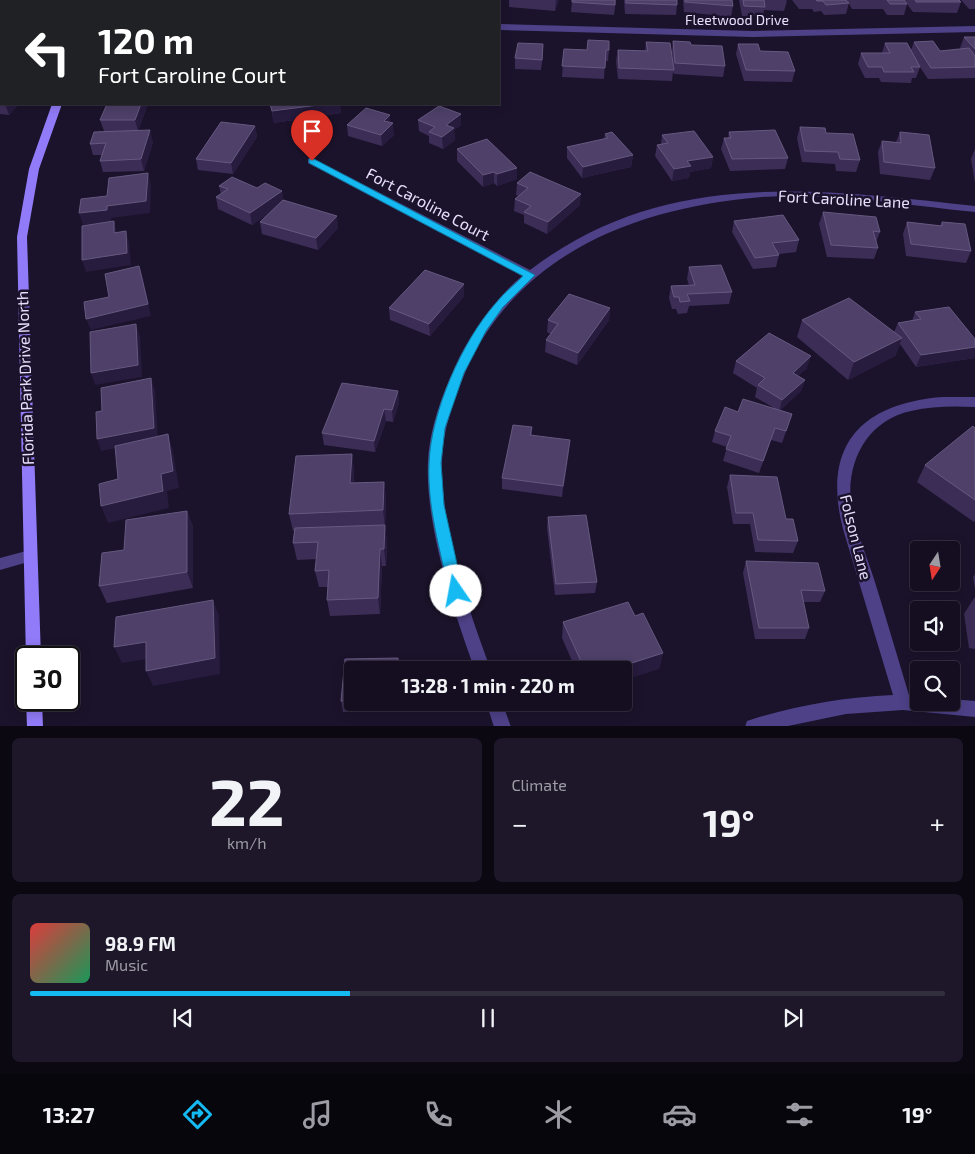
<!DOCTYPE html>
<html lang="en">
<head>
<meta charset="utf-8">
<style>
	body { margin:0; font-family:"Exo 2",sans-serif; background:#1d1729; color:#f1f3f6; height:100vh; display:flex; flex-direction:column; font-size:19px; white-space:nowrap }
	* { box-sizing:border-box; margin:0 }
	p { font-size:16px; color:#9d9ca5 }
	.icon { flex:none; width:28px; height:28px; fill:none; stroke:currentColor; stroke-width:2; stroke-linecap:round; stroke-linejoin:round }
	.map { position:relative; height:726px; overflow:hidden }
	.drawer { display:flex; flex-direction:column; gap:12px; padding:12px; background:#0b0812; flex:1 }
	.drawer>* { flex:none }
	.top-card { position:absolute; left:0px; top:0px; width:500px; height:105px; box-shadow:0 2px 12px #0003,0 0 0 1px #332e3e; background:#202124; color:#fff; overflow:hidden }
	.needle { width:32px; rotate:192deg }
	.controls { position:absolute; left:910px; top:541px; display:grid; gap:10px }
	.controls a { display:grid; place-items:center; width:50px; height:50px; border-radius:5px; background:#140e20; box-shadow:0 2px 12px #0003,0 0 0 1px #332e3e; font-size:25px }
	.speed { position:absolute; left:15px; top:646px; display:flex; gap:10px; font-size:25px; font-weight:700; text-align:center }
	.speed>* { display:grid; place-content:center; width:65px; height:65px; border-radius:50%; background:#140e20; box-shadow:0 2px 12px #0003,0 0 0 1px #332e3e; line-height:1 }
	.speed .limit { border:2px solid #111; border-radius:8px; background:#fff; color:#111 }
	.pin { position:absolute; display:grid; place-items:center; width:42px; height:42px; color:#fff; margin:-51px -21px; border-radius:50% 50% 50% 0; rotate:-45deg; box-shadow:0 0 5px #0007 }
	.pin .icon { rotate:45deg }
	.me { position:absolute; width:55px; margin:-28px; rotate:348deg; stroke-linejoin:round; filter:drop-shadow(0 0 4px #0008) }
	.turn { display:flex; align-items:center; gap:18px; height:105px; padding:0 15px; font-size:22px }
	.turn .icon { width:65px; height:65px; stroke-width:2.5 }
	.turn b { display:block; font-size:35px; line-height:42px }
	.big { font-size:38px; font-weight:700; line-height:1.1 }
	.drawer .widget { flex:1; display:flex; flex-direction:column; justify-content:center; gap:8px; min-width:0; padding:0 18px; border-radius:8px; background:#1d1729 }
	.drawer .dial { align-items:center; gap:0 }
	.dial b { font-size:65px; line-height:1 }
	.song { display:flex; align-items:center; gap:15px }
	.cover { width:60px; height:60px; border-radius:8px; background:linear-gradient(135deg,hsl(0 70% 55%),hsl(150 70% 35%)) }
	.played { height:5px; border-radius:2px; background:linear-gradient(90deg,#15baf3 35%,#332e3e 35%) }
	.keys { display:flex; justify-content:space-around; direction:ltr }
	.heat { display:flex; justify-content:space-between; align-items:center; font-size:28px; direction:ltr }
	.drawer .tiles { flex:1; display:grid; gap:12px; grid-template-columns:1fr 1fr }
	.widget:last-child { grid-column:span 2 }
	.trip { position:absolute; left:344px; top:661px; width:288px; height:50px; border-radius:5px; background:#140e20; box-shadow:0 2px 12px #0003,0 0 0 1px #332e3e; font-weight:700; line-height:50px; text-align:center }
	.tabs { display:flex; height:80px; justify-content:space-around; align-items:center; background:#08060d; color:#9d9ca5 }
	.tabs .icon { width:35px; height:35px }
	.tabs .active { color:#15baf3 }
	.tabs b { font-size:22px; color:#f1f3f6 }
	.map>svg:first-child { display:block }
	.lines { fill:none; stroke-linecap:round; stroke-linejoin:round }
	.street { fill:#4e4188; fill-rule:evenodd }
	.secondary { fill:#927bf8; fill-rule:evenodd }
	.wall { fill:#3c2d57 }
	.shaded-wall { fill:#271b3e }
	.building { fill:#4e4069; stroke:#665980 }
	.route { fill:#15baf3; stroke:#0e799e }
	.labels { text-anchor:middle; stroke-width:5; stroke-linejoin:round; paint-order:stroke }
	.far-street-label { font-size:14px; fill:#e7dffd; stroke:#1b132b }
	.street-label { font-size:16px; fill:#e7dffd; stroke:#1b132b }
</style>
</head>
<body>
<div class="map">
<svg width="975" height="727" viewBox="0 0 975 727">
	<rect width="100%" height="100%" fill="#1b132b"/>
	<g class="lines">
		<g class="street">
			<path d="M166 0H187L188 1H167Z"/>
			<path d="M499 24 753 31 975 26V32L753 37 499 30Z"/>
			<path d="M312 158 530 270C665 167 818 189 975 206V212C905 205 833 192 762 197 639 207 517 252 465 373 453 402 442 432 442 463 441 529 468 609 491 670H475C453 609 421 514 429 449 433 417 446 385 460 356 476 326 496 298 522 276L308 163V159Z"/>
			<path d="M942 397H975V407C954 406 932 406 911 411 868 420 846 461 851 503 855 529 866 554 874 579 886 617 897 656 909 695L919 696V702H951V699L975 701V717L903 710 846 714 783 727H745L747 721 753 719C799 705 845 697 893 695L843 529C822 447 859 404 942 397Z"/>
			<path d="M30 550 35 552 37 556 35 560 0 570V558Z"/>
			<path d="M486 702H502L511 727H494Z"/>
		</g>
		<g class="secondary">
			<path d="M52 104H62L39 169 27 237 41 658H26V661L17 237 29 169Z"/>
			<path d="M26 699 42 700 43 727H27Z"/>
		</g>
	</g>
	<g class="wall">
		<path d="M49 0H93V1H50Z"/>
		<rect x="452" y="0" width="44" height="1"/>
		<path d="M509 0H559L555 11 509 7Z"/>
		<path d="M572 0H616L614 15 571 12Z"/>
		<path d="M624 0H677V5L676 15 625 14Z"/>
		<path d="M683 0H732L733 6 731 17 684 12Z"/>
		<path d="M739 0H786L787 1 784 11 764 10 763 17 742 16Z"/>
		<path d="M792 0H846L849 3 846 14 824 15 821 11 814 12 812 9H799Z"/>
		<path d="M847 0H904L907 4 904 15H887L883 9H852Z"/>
		<path d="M904 0H959L961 2 957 13 913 12Z"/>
		<path d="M961 0H975V9H969Z"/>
		<path d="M964 37H975V78L928 79 920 67 916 78H912L911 83 881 82 879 78H865L858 64 861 53H882L885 43 911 50 914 42 940 51 961 49 960 48Z"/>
		<path d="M673 41 691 45 725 66 723 77 674 74 673 72 672 81 618 79 616 61 618 50 645 51 646 42 673 63 672 52Z"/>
		<path d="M738 44 760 51 795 71 792 82 744 81 736 54Z"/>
		<path d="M564 49 587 50H609L608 61H605L604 79 562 77Z"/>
		<path d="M1 50V104H19L9 115 0 114V52Z"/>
		<path d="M543 55 541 70 515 69V58Z"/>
		<path d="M107 104H148L138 131 153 142 144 171 103 172 100 161 102 155H93L90 144 104 131 100 120Z"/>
		<path d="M270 104H340L341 113 274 123Z"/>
		<path d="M418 120 461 125 454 130 455 140 443 149 429 143V136L419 131Z"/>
		<path d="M390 122 394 135 382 146 348 136 347 125Z"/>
		<path d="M255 126 257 137 233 174 198 170 196 159Z"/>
		<path d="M800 127 826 133 860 160 856 172 836 171 835 164 802 162 797 138Z"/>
		<path d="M729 132 788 158 785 169 730 171 721 149 724 138H728Z"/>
		<path d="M900 132 935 168 930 180 880 174 878 152 882 141 896 142Z"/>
		<path d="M605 134 633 155 631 167 582 178 567 158V147L604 139Z"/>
		<path d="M662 135 713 157 711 168 690 172 689 178 672 181 655 156 657 145 661 144Z"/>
		<path d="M457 149 517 179 497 186 494 183 483 187 457 161Z"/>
		<path d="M975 149V183L971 159Z"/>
		<path d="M517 183 580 205 547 234 524 223V215L514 211 515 199 519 196 516 195Z"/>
		<path d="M219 186 257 188 282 191 283 200 338 228 318 250 262 234 260 222 272 211 252 225 218 209 216 197 221 194Z"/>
		<path d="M823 212 880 232 876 242 878 248 874 259 827 257 819 224Z"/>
		<path d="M734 221 799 240 796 252 779 254V255L776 267 753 269 732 232Z"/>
		<path d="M907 222 940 226 942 222 971 251 966 263 906 256 903 234Z"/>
		<path d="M689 267 732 292 729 304 689 306 687 313 678 314 676 309H672L669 298 671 286 689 285 687 279Z"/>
		<path d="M464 284V296L430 336 390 320 389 308Z"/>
		<path d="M610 308 609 320 577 365 545 352 546 340 551 334 547 332 548 320Z"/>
		<path d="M915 312 975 339V358L916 367 900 344 895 356 848 380 797 337 802 320 894 332 898 323 912 321Z"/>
		<path d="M736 361 807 368 798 376 805 380 801 391 780 410 792 414 782 443 771 440 759 473 723 461 727 447 712 442 715 431 738 412 774 408 755 397 757 388 733 373Z"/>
		<path d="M398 391 399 403 393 422 386 421 375 452 324 445 322 433Z"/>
		<path d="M532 427V436L569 452 562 497 502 489V478Z"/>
		<path d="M975 428V521L974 522 917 482 925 465Z"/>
		<path d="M352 454 354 472V483L384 482 386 499 385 527 387 542 386 566H382L380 614 330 616 327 600 328 587H319L315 571 317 559 297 560 293 543 294 531H293L289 514Z"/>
		<path d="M730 475 786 519 798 541 793 553 755 552 750 524H733L727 487Z"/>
		<path d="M187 511 193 527V588L107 603 99 586 124 550Z"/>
		<path d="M548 517 597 582 595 593 555 595 547 528Z"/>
		<path d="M746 561 825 591 820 602H803L809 628 805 639H755L743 573Z"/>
		<path d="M975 574V589L973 577Z"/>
		<path d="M974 598H975V649L969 648 964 614Z"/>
		<path d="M635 616 663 653 659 669 576 670 562 638 563 622Z"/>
		<path d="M398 658 400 670H352V702H418V711L343 712 341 701 345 659Z"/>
	</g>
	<g class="shaded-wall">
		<path d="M81 0H93V1H80Z"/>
		<path d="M556 0H559L555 11Z"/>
		<path d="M5 104H19L9 115Z"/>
		<path d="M141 104H148L138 131 135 120Z"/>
		<path d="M326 104H340L341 113 274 123 272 111Z"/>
		<path d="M461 114V125L454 130 455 140 443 149 442 137 446 125Z"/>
		<path d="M390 115V126L393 123 394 135 382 146 381 135 384 121Z"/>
		<path d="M255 126 257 137 233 174 231 163Z"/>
		<path d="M150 130 153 142 144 171 141 159Z"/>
		<path d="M633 155 631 167 582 178 583 167Z"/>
		<path d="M713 157 711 168 690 172 689 178 672 181 674 169 687 161Z"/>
		<path d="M517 168V179L497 186V174Z"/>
		<path d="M494 172V183L483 187V175Z"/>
		<path d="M148 173 151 185 150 213 111 218V222L83 225 79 213 107 206Z"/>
		<path d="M282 191 284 203 252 225 250 213Z"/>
		<path d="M581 194 580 205 547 234 548 222Z"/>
		<path d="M337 216 338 228 318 250 316 238Z"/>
		<path d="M114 221 117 233H114Z"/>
		<path d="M126 231 129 243 131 265 86 272 82 260Z"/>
		<path d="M139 266 143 278 151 316 91 330 86 319Z"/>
		<path d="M464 284V296L430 336 429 324Z"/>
		<path d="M610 308 609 320 577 365 578 353Z"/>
		<path d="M136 324 140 336 142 377 95 385 91 373Z"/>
		<path d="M902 338 895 356 848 380 854 362Z"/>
		<path d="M975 347V358L916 367 921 355Z"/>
		<path d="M811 356 807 368 789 385 793 373Z"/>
		<path d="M151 378 155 390 158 440 101 451 97 439Z"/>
		<path d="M805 380 801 391 779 412 782 400Z"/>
		<path d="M398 391 399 403 393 422 392 410Z"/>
		<path d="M384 409 386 421 375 452 374 441Z"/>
		<path d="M168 434 173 451 179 488 167 491 169 508 108 523 101 506 161 474Z"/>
		<path d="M570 440 569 452 562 497 563 486Z"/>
		<path d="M352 454 354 472 353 500 350 483Z"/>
		<path d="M384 482 386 499 385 527 383 510Z"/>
		<path d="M187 511 193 527V588L187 572Z"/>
		<path d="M385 525 387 542 386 566 384 549Z"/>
		<path d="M380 549 382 566 380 614 378 598Z"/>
		<path d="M213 600 219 616 220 674 153 686 146 671Z"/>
		<path d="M146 642 154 658 122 663 114 647Z"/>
		<path d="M663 653 659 669 622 681V670H610Z"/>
	</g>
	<g class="building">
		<path d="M63 0H81L80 1Z"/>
		<path d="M572 0H615V5L572 2Z"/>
		<path d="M626 0H677V5L626 3Z"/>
		<path d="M685 0H732L733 6 685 2Z"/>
		<path d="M743 0H764L765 7 744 6Z"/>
		<path d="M816 0H846L849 3 826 5 823 1H817Z"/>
		<path d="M887 0H904L907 4H890Z"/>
		<path d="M915 0H959L961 2H916Z"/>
		<path d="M964 37H975V49Z"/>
		<path d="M588 40 609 41V50H606L605 68 562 66 564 49 587 50Z"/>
		<path d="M673 41 690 42 691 45 722 46 725 66 675 63Z"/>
		<path d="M933 41 940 51 969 48 975 56V67L931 68 914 42Z"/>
		<path d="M646 42 670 43 674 70 619 68 618 50 648 51Z"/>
		<path d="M518 43 543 44 542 60 515 58Z"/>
		<path d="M885 43H907L920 67H911L914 72H884L882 67H868L861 53H890Z"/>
		<path d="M738 44H758L760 51 788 52 795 71 746 70Z"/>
		<path d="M1 50V66H0V52Z"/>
		<rect x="0" y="75" width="1" height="28"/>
		<path d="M107 104H141L135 120H100Z"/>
		<path d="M270 104H326L272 111Z"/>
		<path d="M439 106 461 114 446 125 454 128 442 137 429 132 435 127 418 120Z"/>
		<path d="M366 108 390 115 384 121 393 123 381 135 347 125Z"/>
		<path d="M221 122 255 126 231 163 196 159Z"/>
		<path d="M800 127 825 128 826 133 853 134 860 160 840 159 838 152 805 151Z"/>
		<path d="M150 130 141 159 100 161 106 143 90 144 94 132Z"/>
		<path d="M775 130 788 158 732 159 724 138H731L729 132Z"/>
		<path d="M694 131 713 157 687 161 691 166 674 169 657 145 668 143 662 135Z"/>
		<path d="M612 132 633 155 583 167 567 147 608 138 605 134Z"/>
		<path d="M900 132 929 135 935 168 884 162 882 141 901 143Z"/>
		<path d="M487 139 517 168 497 174 494 172 483 175 457 149Z"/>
		<path d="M530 172 581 194 548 222 524 212 531 206 515 199 528 188 517 183Z"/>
		<path d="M148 173 146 201 107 206V210L79 213 81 199 107 196 109 178Z"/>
		<path d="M232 177 257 188 265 183 282 191 250 213 216 197 228 189 219 186Z"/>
		<path d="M283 200 337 216 316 238 260 222Z"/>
		<path d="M823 212 876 217 880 232 873 231 878 248 831 245Z"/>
		<path d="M783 215 799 240 772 243 779 255 755 258 734 221Z"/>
		<path d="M114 221V233L126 231 127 253 82 260V226Z"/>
		<path d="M907 222 942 226V222L965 224 971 251 911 244Z"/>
		<path d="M721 265 732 292 687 294 690 301 680 302 679 297H674L671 286 695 285 689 267Z"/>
		<path d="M139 266 148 304 86 319 84 302 109 297 105 274Z"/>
		<path d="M425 270 464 284 429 324 389 308Z"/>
		<path d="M569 294 610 308 578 353 546 340 558 324 548 320Z"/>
		<path d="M849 298 902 338 854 362 802 320Z"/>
		<path d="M949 307 975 339V347L921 355 898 323 921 319 915 312Z"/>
		<path d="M136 324 138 365 91 373 90 332Z"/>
		<path d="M769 333 811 356 793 373 805 380 782 400 758 385 765 378 736 361Z"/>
		<path d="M151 378 154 428 97 439 96 412 102 411 101 388Z"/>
		<path d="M342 383 398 391 392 410 384 409 374 441 322 433Z"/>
		<path d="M743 399 792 414 786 431 775 428 763 461 726 449 731 436 715 431 725 407 738 412Z"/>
		<path d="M513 425 532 427 530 435 570 440 563 486 502 478Z"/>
		<path d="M973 426 975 428V500L925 465Z"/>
		<path d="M168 434 173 471 161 474 163 491 101 506 99 484 118 479 115 446Z"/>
		<path d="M352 454 350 483 384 482 383 510 289 514 296 456Z"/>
		<path d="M730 475 777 477 786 519H793L798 541 758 540 753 513H736Z"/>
		<path d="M187 511V572L99 586 102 553 124 550 126 520Z"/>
		<path d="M586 515 597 582 556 584 548 517Z"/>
		<path d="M385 525 384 549H380L378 598 327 600 329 570 315 571 318 542 293 543 295 528Z"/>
		<path d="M746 561 818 563 825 591 801 590 809 628H759Z"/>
		<path d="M213 600 215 658 146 671V642L114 647 116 617Z"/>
		<path d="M628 602 635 616 643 613 663 653 610 670H585L563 622Z"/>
		<path d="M398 658V670H352V701H341L345 659Z"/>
	</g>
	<path class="route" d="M312 158 535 275 503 307 486 331 464 373 445 428 441 463 444 505 463 591 461 596 456 597 451 596 449 591C440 550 427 506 429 463 431 412 462 341 496 303 504 293 514 285 523 276L309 163V159Z"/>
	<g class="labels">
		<g class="far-street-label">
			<text x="737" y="25">Fleetwood Drive</text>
		</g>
		<g class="street-label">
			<text transform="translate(844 199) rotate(3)" y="6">Fort Caroline Lane</text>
			<text transform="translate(428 204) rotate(28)" y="6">Fort Caroline Court</text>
			<text transform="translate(25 378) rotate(-92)" y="6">Florida Park Drive North</text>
			<text transform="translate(856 537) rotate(76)" y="6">Folson Lane</text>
		</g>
	</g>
</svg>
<div class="controls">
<a><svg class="needle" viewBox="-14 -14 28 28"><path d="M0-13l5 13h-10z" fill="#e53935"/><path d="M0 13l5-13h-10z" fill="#9d9ca5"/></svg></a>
<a><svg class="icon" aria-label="sound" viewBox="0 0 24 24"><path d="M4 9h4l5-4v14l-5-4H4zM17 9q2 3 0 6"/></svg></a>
<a><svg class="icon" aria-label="search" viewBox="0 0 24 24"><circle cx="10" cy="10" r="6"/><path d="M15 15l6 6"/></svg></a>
</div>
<div class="speed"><div class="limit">30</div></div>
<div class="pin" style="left:312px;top:161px;background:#d93025"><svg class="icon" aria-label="arrive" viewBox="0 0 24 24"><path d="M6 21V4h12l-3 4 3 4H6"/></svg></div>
<svg class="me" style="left:456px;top:591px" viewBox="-20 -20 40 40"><circle r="19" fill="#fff"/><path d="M0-13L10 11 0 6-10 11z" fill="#15baf3"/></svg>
<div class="trip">13:28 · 1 min · 220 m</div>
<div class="top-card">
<div class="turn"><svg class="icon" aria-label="left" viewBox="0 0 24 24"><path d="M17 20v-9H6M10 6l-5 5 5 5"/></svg><div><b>120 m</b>Fort Caroline Court</div></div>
</div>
</div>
<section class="drawer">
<div class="tiles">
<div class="widget dial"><b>22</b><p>km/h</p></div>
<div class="widget"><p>Climate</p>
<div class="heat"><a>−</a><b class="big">19°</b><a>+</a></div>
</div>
<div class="widget">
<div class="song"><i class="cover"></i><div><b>98.9 FM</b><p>Music</p></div></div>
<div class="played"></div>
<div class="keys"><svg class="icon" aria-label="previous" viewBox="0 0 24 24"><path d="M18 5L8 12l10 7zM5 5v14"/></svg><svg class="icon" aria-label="pause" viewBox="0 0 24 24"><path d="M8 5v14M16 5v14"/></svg><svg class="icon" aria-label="next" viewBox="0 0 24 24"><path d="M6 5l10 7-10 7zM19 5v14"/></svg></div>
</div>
</div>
</section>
<nav class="tabs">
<b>13:27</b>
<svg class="icon active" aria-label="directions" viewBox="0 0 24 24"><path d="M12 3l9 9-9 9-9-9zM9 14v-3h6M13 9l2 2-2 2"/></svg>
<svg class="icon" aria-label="music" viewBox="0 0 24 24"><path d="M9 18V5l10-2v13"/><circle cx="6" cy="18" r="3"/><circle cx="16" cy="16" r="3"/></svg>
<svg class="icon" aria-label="phone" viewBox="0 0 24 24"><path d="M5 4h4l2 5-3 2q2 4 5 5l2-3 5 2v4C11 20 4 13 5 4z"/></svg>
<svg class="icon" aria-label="climate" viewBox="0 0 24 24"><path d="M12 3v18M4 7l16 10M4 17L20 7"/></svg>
<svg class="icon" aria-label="car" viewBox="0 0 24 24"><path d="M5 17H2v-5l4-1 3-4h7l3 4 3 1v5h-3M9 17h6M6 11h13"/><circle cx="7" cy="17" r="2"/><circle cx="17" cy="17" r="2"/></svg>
<svg class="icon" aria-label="filters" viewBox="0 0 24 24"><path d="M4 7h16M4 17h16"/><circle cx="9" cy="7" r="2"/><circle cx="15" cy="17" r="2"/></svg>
<b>19°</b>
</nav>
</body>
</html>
